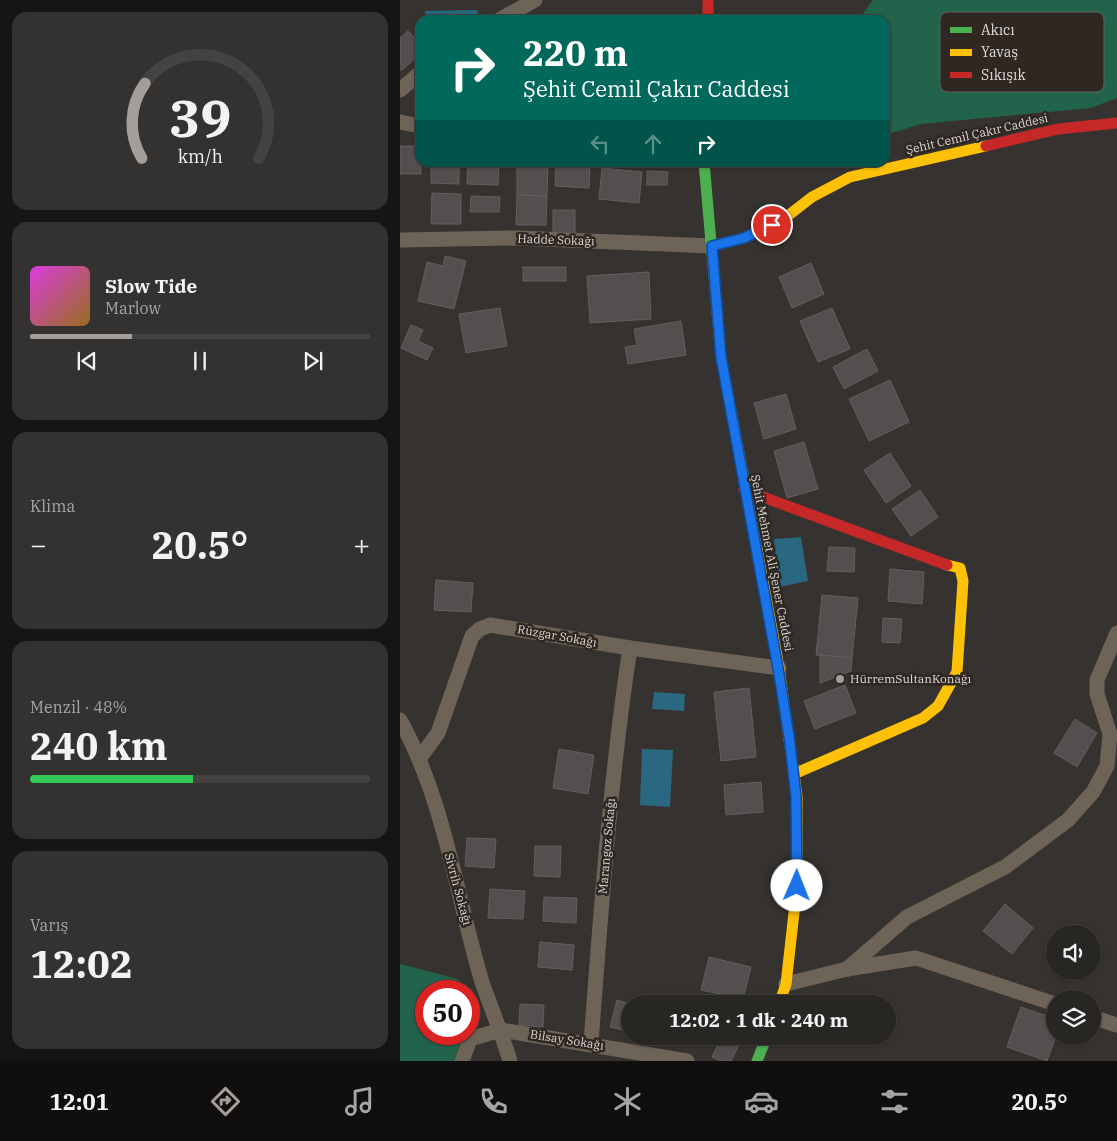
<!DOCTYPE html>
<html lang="tr">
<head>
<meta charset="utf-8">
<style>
	body { margin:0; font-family:"IBM Plex Serif",serif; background:#343230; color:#f1f3f6; height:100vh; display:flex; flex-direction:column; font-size:19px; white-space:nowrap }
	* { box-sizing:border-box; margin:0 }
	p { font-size:16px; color:#a5a5a6 }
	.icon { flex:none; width:28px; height:28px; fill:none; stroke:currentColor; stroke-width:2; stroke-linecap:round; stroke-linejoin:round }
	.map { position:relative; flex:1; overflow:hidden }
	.details { display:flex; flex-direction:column; gap:12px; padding:12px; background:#161513; width:400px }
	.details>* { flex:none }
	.top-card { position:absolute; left:15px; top:15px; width:475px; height:152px; border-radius:15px; box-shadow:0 1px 4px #0004,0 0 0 1px #444341; background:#00695c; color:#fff; overflow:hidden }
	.controls { position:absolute; left:646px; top:925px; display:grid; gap:10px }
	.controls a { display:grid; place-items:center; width:55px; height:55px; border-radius:50%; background:#282623; box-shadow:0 1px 4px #0004,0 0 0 1px #444341; font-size:25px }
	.speed { position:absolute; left:15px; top:980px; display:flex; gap:10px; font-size:25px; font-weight:700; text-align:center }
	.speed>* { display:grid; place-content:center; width:65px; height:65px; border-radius:50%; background:#282623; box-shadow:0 1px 4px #0004,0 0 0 1px #444341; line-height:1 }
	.speed .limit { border:8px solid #d22; background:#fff; color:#111 }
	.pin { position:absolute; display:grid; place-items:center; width:42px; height:42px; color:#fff; margin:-21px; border:2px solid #fff; border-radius:50%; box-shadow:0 1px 5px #0007 }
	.me { position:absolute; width:55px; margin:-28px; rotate:1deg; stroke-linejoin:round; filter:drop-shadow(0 0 4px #0008) }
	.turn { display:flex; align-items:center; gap:18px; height:105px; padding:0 25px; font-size:22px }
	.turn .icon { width:65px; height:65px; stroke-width:2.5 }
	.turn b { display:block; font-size:35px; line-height:42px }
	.lanes { display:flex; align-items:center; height:48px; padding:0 25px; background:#0003; justify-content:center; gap:25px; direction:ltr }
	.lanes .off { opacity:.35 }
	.big { font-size:38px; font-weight:800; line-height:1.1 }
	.details .widget { flex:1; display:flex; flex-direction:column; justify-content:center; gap:8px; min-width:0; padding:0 18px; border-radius:15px; background:#343230 }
	.details .dial { align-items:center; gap:0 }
	.dial svg { height:130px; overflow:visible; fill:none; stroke:#444341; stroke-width:7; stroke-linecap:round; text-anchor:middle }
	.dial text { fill:#f1f3f6; stroke:none }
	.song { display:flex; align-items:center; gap:15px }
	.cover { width:60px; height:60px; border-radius:8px; background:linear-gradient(135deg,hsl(300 70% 55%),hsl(40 70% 35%)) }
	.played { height:5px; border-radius:2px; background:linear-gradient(90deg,#a39e9a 30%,#444341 30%) }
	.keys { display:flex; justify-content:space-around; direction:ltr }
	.heat { display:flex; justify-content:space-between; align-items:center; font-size:28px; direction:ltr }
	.charge { height:8px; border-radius:4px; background:linear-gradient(90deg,#34c759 48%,#444341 0) }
	.trip { position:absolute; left:221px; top:995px; width:275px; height:50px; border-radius:25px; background:#282623; box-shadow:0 1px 4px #0004,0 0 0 1px #444341; font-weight:800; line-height:50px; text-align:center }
	.tabs { display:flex; height:80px; justify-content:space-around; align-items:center; background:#100f0e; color:#a5a5a6 }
	.tabs .icon { width:35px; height:35px }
	.tabs .active { color:#a39e9a }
	.tabs b { font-size:22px; color:#f1f3f6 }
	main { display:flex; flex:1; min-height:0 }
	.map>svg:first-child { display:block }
	.green { fill:#22644b }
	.water { fill:#296880 }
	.building { fill:#524f4e; stroke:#625f5f }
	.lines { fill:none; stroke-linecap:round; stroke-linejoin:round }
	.street { stroke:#6e6357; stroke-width:15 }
	.fast { stroke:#4caf50; stroke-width:11 }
	.slow { stroke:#ffc107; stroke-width:11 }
	.jam { stroke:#c62828; stroke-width:11 }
	.route-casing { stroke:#114b97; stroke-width:12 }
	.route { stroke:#1a73e8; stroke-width:9 }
	.poi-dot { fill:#a39e9a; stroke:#2f2722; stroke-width:2 }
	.labels { text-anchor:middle; stroke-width:5; stroke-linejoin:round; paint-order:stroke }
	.street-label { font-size:12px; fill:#ddd8d4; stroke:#2f2722 }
	.poi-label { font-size:12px; fill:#ddd8d4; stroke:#2f2722; text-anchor:start }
	.key { fill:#2f2722; stroke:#635c57; stroke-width:1 }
	.key-label { font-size:14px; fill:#ddd8d4 }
</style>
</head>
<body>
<main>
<section class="details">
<div class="widget dial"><svg viewBox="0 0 100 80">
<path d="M14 69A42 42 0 1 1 86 69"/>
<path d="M14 69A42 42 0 0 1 16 23" stroke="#a39e9a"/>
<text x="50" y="56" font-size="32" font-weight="700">39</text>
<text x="50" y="72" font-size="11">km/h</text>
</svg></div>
<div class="widget">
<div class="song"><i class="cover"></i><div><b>Slow Tide</b><p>Marlow</p></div></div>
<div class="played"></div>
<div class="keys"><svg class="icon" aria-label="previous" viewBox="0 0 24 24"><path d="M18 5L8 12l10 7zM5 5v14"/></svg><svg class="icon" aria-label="pause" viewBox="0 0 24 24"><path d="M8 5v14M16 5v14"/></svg><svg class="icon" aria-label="next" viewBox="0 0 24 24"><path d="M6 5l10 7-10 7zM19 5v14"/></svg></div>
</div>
<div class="widget"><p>Klima</p>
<div class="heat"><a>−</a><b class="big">20.5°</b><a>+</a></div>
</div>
<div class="widget"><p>Menzil · 48%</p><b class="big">240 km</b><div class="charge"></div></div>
<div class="widget"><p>Varış</p><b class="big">12:02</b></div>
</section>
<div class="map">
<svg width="717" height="1061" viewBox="0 0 717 1061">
	<rect width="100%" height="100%" fill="#36322f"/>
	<g class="green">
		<path d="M473 0H717V98L691 108 521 124 485 135V20H458Z"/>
		<path d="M0 964 58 979 67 991H26V1034H63L54 1061H0Z"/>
	</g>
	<g class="water">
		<path d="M77 10 80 18 76 20H26L25 11Z"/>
		<path d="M401 537 408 581 379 587 374 539Z"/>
		<path d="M254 692 285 694 284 711 252 709Z"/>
		<path d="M242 749 273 750 270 807 240 805Z"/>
	</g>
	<g class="building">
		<path d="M8 31 20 44V54L1 71 0 38Z"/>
		<path d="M0 146H20L21 174H0Z"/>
		<path d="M31 162H59V184L31 183Z"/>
		<path d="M68 162H99L98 185 67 184Z"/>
		<path d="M117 162H148L147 196 117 195Z"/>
		<path d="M156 162H190L189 188 155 186Z"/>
		<path d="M202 168 242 172 239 203 199 199Z"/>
		<path d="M247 171 268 172 267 185H247Z"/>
		<path d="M32 193 61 194V224H31Z"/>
		<path d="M117 195 147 196 146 225H116Z"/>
		<path d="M71 196 100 197 99 212H70Z"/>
		<rect x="153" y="210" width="22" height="28"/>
		<path d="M45 256 66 261 54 309 18 301 27 262 43 266Z"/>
		<path d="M411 263 424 294 392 308 379 277Z"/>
		<rect x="123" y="267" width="43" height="14"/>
		<path d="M249 272 251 319 190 323 187 276Z"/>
		<path d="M100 308 107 346 66 353 59 314Z"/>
		<path d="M432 308 450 349 418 362 400 321Z"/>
		<path d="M281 321 286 355 228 364 225 347 237 345 234 329Z"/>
		<path d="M11 325 23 330 18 341 33 348 27 360 1 348Z"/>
		<path d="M467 349 478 371 444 389 433 367Z"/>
		<path d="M490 380 509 422 469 441 449 399Z"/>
		<path d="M386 394 396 429 364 439 354 403Z"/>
		<path d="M404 442 418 489 387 498 374 451Z"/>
		<path d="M490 453 511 486 486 503 464 470Z"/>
		<path d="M520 490 538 517 511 536 492 509Z"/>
		<path d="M429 547 455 548 454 572 427 571Z"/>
		<path d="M490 569 524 572 522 604 488 601Z"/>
		<path d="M36 580 73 583 71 612 34 610Z"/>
		<path d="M422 595 458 598 452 658 416 655Z"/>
		<path d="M483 618 502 619 500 643 482 642Z"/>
		<path d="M420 655 452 658 451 671 420 683Z"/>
		<path d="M445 685 456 713 415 729 404 701Z"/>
		<path d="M349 688 356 757 321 761 314 692Z"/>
		<path d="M675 719 697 733 677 767 654 753Z"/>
		<path d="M159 749 194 755 188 794 153 788Z"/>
		<path d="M361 782 363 812 326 815 324 785Z"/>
		<path d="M67 838 96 839 94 868 65 866Z"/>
		<path d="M135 846H161L160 877 134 876Z"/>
		<path d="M90 889 125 891 123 919 88 918Z"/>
		<path d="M144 897 177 898 176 923 143 921Z"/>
		<path d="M605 904 633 928 612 954 583 931Z"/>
		<path d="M140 942 174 945 172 970 138 967Z"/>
		<path d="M309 957 351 967 343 999 301 990Z"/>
		<path d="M217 1000 231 1004 230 1032 210 1027Z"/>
		<path d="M120 1004 144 1005 143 1027 119 1025Z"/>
		<path d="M621 1007 655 1019 656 1036 647 1061 607 1047Z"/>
		<path d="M322 1036H343L331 1061H321L312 1057Z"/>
	</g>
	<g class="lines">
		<g class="street">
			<path d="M99 20 135 0"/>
			<path d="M0 90 20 73"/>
			<path d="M0 122 20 126"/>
			<path d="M0 240 117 238 312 246"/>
			<path d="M0 720C45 801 56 895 82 982 91 1008 102 1034 110 1061"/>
			<path d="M19 759 38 733 72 636 80 629 90 625 230 648 379 668"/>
			<path d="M447 969 507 917 605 867 668 820 693 792 707 766 710 734 697 694V680L717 633"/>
			<path d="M386 984 447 969 516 958 655 1004"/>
			<path d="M692 1017 717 1025"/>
			<path d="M191 1043C201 911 210 779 230 648"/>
			<path d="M62 1061 70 1039 101 1030 287 1061"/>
		</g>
		<g class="fast">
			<path d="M304 162 321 357 357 548"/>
			<path d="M357 1061 367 1036"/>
		</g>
		<g class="slow">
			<path d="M312 246 344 238 385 218 412 197 450 177 586 146"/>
			<path d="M357 548 379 668 397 796V886L386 984 379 1004"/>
			<path d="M394 774 523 718 538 706 557 672 563 581 560 568 547 565"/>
		</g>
		<g class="jam">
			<path d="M308 0V20"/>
			<path d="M586 146 658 129 717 123"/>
			<path d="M344 490 547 565"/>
		</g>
	</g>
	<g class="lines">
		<g class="route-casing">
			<path id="route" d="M372 225 344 238 312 246 321 357 378 668 389 736 396 796 397 886"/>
		</g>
		<use href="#route" class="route"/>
	</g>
	<circle class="poi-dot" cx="440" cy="679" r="5"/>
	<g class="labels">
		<g class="street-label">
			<text transform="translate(577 134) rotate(-13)" y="4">Şehit Cemil Çakır Caddesi</text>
			<text transform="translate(156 240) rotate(2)" y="4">Hadde Sokağı</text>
			<text transform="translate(372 563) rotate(79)" y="4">Şehit Mehmet Ali Şener Caddesi</text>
			<text transform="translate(157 636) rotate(10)" y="4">Rüzgar Sokağı</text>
			<text transform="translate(207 846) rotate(-85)" y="4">Marangoz Sokağı</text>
			<text transform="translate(58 889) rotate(75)" y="4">Sivrih Sokağı</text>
			<text transform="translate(167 1040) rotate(9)" y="4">Bilsay Sokağı</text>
		</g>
		<g class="poi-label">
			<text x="450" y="683">HürremSultanKonağı</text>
		</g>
	</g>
	<rect x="540" y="12" width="164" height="80" rx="8" class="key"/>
	<rect x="550" y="27" width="22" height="6" fill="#4caf50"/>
	<rect x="550" y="49" width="22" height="7" fill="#ffc107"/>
	<rect x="550" y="72" width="22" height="6" fill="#c62828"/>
	<g class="key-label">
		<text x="581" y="35">Akıcı</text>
		<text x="581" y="57">Yavaş</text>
		<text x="581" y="80">Sıkışık</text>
	</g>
</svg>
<div class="controls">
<a><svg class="icon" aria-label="sound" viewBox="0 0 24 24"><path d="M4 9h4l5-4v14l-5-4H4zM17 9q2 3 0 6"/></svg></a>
<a><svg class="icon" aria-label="layers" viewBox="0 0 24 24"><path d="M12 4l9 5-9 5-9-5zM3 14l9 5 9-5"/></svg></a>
</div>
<div class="speed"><div class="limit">50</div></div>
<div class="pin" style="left:372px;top:225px;background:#d93025"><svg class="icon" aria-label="arrive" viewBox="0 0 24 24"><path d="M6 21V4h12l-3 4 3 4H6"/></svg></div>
<svg class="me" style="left:397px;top:886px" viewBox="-20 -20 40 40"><circle r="19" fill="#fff"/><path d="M0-13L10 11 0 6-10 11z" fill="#1a73e8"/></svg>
<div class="trip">12:02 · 1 dk · 240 m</div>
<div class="top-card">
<div class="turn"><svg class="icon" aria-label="right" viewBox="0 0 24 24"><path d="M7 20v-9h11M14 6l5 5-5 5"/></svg><div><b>220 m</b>Şehit Cemil Çakır Caddesi</div></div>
<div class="lanes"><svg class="icon off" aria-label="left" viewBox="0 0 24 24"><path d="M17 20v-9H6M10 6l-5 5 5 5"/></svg><svg class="icon off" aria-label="ahead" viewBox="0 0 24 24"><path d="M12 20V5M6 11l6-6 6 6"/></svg><svg class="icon" aria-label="right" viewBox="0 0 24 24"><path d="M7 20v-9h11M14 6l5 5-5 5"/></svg></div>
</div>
</div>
</main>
<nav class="tabs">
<b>12:01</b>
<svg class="icon active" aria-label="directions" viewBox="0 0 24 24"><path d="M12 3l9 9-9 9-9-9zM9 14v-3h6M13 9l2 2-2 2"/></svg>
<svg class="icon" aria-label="music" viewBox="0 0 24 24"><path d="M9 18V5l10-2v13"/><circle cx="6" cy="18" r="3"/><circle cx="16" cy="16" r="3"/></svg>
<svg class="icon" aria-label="phone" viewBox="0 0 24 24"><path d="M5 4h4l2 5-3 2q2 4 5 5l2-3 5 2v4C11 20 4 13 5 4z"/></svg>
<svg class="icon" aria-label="climate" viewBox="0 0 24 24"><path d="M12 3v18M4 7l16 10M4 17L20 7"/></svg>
<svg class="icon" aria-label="car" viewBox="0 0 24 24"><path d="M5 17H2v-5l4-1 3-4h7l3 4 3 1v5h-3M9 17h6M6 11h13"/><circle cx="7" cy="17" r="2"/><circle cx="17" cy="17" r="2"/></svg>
<svg class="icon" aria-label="filters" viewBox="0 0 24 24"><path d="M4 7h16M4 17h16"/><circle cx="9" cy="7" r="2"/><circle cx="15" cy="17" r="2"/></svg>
<b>20.5°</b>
</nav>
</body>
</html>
